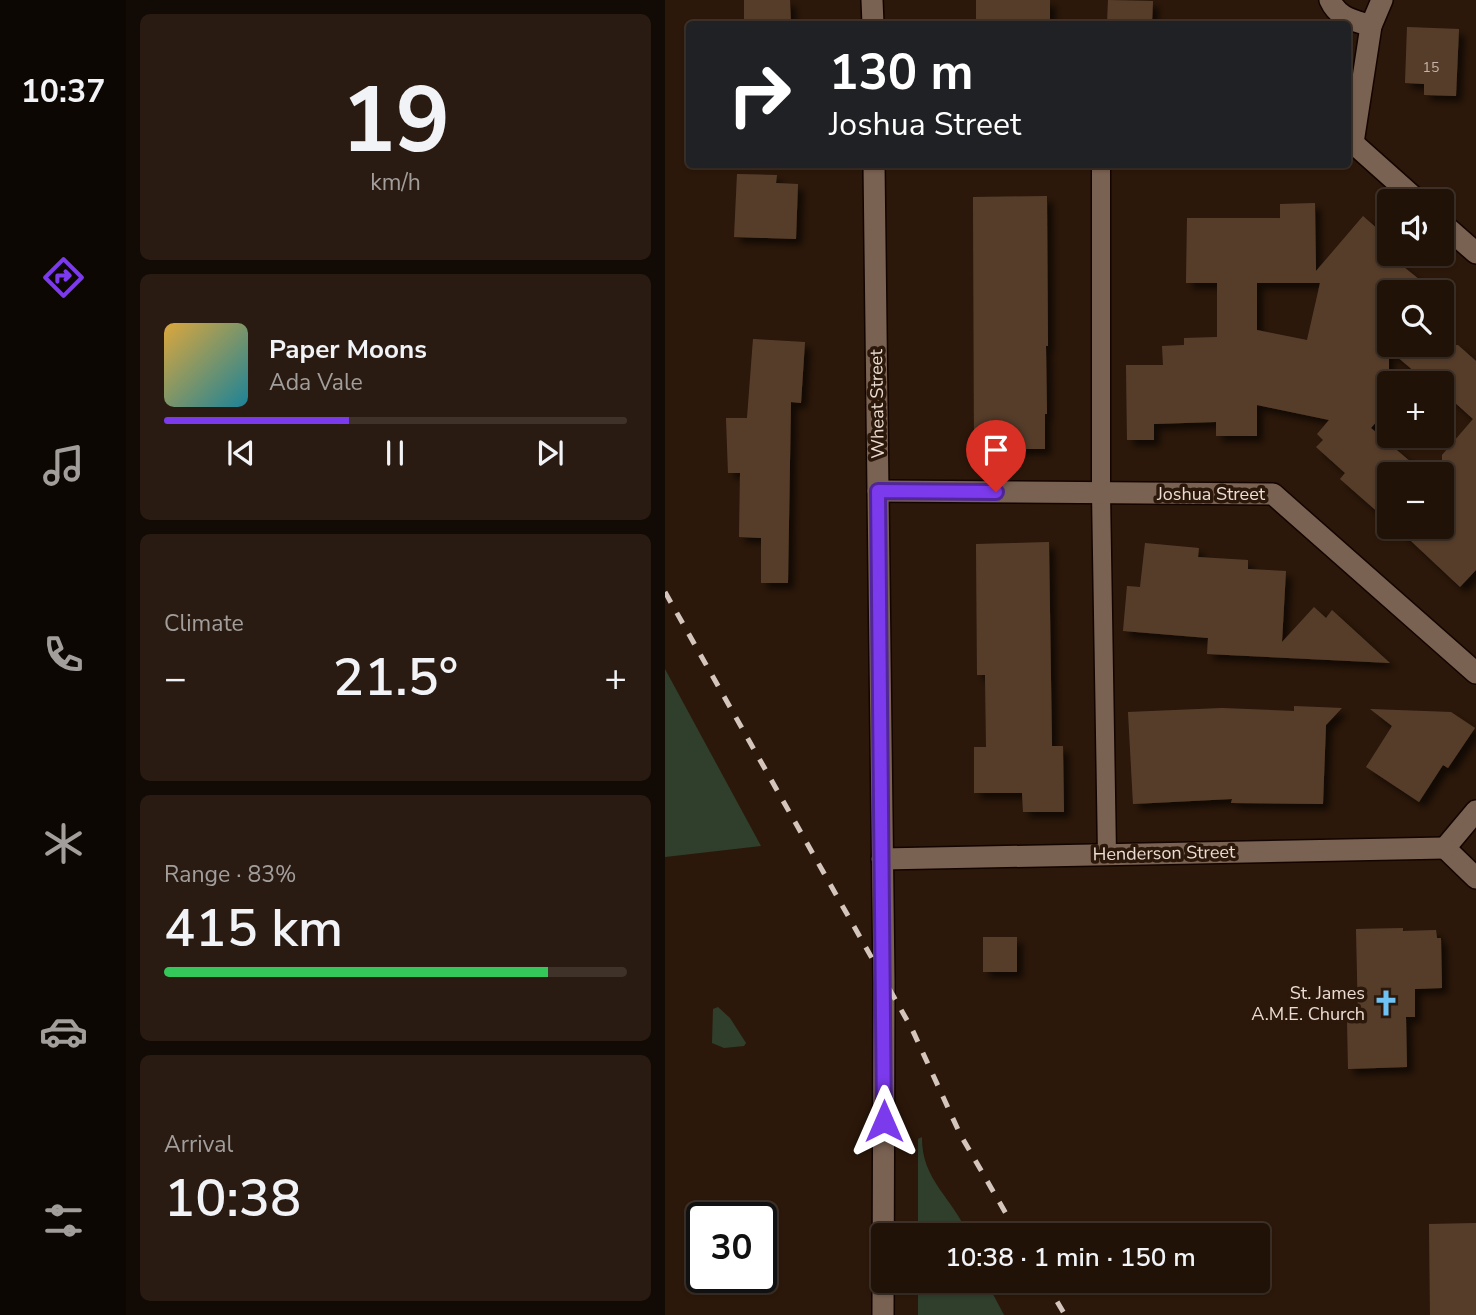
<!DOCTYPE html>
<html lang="en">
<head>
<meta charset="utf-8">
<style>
	body { margin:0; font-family:"Nunito Sans",sans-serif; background:#291b12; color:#f1f3f6; height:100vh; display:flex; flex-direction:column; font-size:26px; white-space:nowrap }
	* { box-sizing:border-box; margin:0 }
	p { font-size:23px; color:#a29e9c }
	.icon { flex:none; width:38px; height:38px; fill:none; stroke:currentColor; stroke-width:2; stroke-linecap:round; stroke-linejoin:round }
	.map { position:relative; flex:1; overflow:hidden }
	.side { display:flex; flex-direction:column; gap:14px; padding:14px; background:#120a04; width:539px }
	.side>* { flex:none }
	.hud { position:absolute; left:21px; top:21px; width:665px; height:147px; border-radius:7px; box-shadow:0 2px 5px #0004,0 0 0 2px #3e3229; background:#202124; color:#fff; overflow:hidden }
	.fabs { position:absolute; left:712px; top:189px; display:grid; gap:14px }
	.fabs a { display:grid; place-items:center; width:77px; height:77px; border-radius:7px; background:#211208; box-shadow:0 2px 5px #0004,0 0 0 2px #3e3229; font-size:35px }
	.speed { position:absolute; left:21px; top:1202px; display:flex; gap:14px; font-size:35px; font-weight:700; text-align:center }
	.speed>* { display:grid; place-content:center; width:91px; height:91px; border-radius:50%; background:#211208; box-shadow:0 2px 5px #0004,0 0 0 2px #3e3229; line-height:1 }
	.speed .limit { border:4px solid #111; border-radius:10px; background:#fff; color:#111 }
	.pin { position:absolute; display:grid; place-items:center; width:60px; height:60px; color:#fff; margin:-72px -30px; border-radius:50% 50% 50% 0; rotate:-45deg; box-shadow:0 0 7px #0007 }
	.pin .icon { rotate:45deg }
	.me { position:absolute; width:77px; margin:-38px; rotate:0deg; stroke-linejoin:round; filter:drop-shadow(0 0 5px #0008) }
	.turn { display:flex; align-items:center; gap:24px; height:147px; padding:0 28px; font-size:32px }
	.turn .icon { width:91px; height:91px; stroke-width:2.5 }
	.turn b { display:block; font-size:49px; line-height:60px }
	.big { font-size:52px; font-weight:600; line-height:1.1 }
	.side .card { flex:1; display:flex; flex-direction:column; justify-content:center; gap:10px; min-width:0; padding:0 24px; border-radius:10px; background:#291b12 }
	.side .dial { align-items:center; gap:0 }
	.dial b { font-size:91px; line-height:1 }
	.song { display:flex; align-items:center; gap:21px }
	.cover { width:84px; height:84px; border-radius:10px; background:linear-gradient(135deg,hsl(40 70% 55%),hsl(190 70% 35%)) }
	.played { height:7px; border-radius:4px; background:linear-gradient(90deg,#7c3aed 40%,#3e3229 40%) }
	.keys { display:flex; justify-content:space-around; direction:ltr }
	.heat { display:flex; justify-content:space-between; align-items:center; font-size:38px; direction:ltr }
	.charge { height:10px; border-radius:5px; background:linear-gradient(90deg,#34c759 83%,#3e3229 0) }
	.trip { position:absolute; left:206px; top:1223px; width:399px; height:70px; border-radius:7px; background:#211208; box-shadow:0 2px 5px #0004,0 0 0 2px #3e3229; font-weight:600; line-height:70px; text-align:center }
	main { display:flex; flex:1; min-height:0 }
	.menu { display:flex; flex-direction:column; width:126px; justify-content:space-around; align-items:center; background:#0d0703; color:#a29e9c }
	.menu .icon { width:49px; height:49px }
	.menu .on { color:#7c3aed }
	.menu b { font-size:32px; color:#f1f3f6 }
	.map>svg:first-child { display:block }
	.green { fill:#2f3f2c }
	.building { fill:#573e2b; fill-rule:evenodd; filter:url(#shadow) }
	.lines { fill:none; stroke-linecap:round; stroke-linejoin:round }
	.lane-casing { stroke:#130400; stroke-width:21 }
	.street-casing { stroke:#130400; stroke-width:24 }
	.lane { stroke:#7a6252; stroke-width:18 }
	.street { stroke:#7a6252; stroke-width:21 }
	.rail { stroke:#d5c6bd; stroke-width:5; stroke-dasharray:12 12; stroke-linecap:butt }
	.route-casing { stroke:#51269a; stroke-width:18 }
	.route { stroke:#7c3aed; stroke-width:12 }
	.labels { text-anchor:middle; stroke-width:7; stroke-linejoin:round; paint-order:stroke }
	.number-label { font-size:14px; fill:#c6b5aa }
	.street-label { font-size:18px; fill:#ebddd4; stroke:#2c180a }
	.poi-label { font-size:18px; fill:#ebddd4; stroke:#2c180a; text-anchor:end }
</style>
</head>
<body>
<main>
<nav class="menu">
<b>10:37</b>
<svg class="icon on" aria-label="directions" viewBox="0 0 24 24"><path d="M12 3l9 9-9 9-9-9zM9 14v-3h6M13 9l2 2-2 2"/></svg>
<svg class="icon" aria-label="music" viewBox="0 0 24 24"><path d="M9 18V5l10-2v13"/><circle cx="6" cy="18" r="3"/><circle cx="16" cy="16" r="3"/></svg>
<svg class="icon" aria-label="phone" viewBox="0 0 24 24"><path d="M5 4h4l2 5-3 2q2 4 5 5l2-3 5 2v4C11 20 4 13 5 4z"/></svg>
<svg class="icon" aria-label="climate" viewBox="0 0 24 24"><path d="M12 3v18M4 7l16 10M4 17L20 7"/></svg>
<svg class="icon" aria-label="car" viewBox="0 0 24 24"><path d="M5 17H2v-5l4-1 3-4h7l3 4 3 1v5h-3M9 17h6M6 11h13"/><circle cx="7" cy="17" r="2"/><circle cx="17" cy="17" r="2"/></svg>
<svg class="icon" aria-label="filters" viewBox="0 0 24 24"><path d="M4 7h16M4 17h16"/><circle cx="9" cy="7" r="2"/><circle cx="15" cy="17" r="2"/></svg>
</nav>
<section class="side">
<div class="card dial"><b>19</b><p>km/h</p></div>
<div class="card">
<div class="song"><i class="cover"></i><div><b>Paper Moons</b><p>Ada Vale</p></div></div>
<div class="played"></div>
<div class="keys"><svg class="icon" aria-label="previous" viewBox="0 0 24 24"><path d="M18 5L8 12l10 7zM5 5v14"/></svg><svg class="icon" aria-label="pause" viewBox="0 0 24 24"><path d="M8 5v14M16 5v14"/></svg><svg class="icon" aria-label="next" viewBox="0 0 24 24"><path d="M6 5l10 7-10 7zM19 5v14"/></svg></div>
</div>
<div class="card"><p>Climate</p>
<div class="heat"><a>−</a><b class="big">21.5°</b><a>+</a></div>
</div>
<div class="card"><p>Range · 83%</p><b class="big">415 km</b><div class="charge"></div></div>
<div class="card"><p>Arrival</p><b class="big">10:38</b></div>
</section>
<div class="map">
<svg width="811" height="1315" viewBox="0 0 811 1315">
	<defs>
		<filter id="shadow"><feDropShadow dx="6" dy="6" stdDeviation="3.5" flood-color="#0009"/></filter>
	</defs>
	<rect width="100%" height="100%" fill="#2c180a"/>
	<g class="green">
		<path d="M0 669 96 846 0 857Z"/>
		<path d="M53 1007 65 1018 81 1043 79 1046 59 1048 47 1043 48 1009Z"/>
		<path d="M257 1137C256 1180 289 1199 303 1235H253V1139Z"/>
		<path d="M253 1281H321L339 1315H253Z"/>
	</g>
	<g class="building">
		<path d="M79 0H125L126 24H79Z"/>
		<rect x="311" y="0" width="74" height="24"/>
		<path d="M443 0 488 1 487 24H442Z"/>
		<path d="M742 27 794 29 791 96 759 95V84L740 83Z"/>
		<path d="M72 174 112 175 111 183 133 184 131 239 69 237Z"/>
		<path d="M382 196 383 346H381L382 414H380V449H309L308 197Z"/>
		<path d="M650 203 651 271 698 216 724 239V255L770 292H724V345H793L811 361V570L795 587 731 527H777V455L808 419 777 391V383H763L724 350V407L706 428 760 474H724V522L675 479 680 473 651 447 658 440 652 434 664 420 592 405V436H551V422L489 424V440H462L461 365H498L497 346 519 345V338L552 337V283H521L522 218H615V204ZM592 283H655L642 340 592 330Z"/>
		<path d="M88 339 140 342 136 403 126 402 123 583H96V538L74 537 75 473H63L61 418H82Z"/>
		<path d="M384 542 387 746H398L399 812H358L357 793H309V747H321L320 675H312L311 544Z"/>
		<path d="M480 543 534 548 533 557 583 560V569L621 571 617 642 649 607 661 618 667 610 725 663 542 654 543 638 458 631 462 586 475 587Z"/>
		<path d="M629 706 677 708 661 725 658 804 566 803 567 799 468 804 463 712 557 708 629 711Z"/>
		<path d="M705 709 786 712 810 728 783 768 778 765 754 802 701 767 727 726Z"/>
		<path d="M738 928V931L771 930 772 938H776L777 988 750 989V1017H741L742 1067 683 1069 682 1018H693L691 929Z"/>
		<rect x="318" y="937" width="34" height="35"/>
		<path d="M811 1223V1315H765L764 1224Z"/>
	</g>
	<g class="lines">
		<g class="lane-casing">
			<path id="lane" d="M436 164V493L442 854"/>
		</g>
		<g class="street-casing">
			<g id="street">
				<path d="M207 0 208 24"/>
				<path d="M665 0C673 18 688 20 706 26"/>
				<path d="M682 143H688L753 201"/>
				<path d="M688 143 706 26 717 0"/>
				<path d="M209 164 219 982 218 1315"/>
				<path d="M777 223 811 253"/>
				<path d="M213 491 608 494 811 673"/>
				<path d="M780 848 811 811"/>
				<path d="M780 848 811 878"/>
				<path d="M217 859 780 848"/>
			</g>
		</g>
		<use href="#lane" class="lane"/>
		<use href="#street" class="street"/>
		<g class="rail">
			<path d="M0 592 247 1029 295 1134 354 1236"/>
			<path d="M380 1281 400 1315"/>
		</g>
	</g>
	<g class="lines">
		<g class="route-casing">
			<path id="route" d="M219 1121 213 491 331 492"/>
		</g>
		<use href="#route" class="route"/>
	</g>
	<defs>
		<g id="church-bare" transform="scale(2.1)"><path d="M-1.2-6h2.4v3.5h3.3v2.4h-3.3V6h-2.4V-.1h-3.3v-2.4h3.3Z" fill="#6fc2f4" stroke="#2c180a" stroke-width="2.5" paint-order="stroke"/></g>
	</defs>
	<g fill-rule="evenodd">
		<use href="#church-bare" x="721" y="1003"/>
	</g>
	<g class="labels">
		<g class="number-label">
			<text x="766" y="72">15</text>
		</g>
		<g class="street-label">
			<text transform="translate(212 404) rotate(-91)" y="6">Wheat Street</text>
			<text x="546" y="500">Joshua Street</text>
			<text transform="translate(499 853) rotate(-1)" y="6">Henderson Street</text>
		</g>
		<g class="poi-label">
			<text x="700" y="999">St. James<tspan x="700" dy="21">A.M.E. Church</tspan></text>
		</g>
	</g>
</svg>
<div class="fabs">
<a><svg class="icon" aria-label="sound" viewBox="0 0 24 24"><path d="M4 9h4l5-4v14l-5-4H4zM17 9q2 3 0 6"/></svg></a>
<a><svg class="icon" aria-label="search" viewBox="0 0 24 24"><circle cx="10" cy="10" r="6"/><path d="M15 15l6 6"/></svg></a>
<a>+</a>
<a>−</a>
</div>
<div class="speed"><div class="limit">30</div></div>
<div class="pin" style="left:331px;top:492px;background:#d93025"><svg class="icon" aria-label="arrive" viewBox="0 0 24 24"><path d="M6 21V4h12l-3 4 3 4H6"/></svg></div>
<svg class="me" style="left:219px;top:1121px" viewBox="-20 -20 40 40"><path d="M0-17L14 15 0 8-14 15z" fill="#7c3aed" stroke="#fff" stroke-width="4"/></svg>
<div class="trip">10:38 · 1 min · 150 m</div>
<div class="hud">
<div class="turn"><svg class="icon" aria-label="right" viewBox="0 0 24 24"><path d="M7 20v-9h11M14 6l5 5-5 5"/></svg><div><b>130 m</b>Joshua Street</div></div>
</div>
</div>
</main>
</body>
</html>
